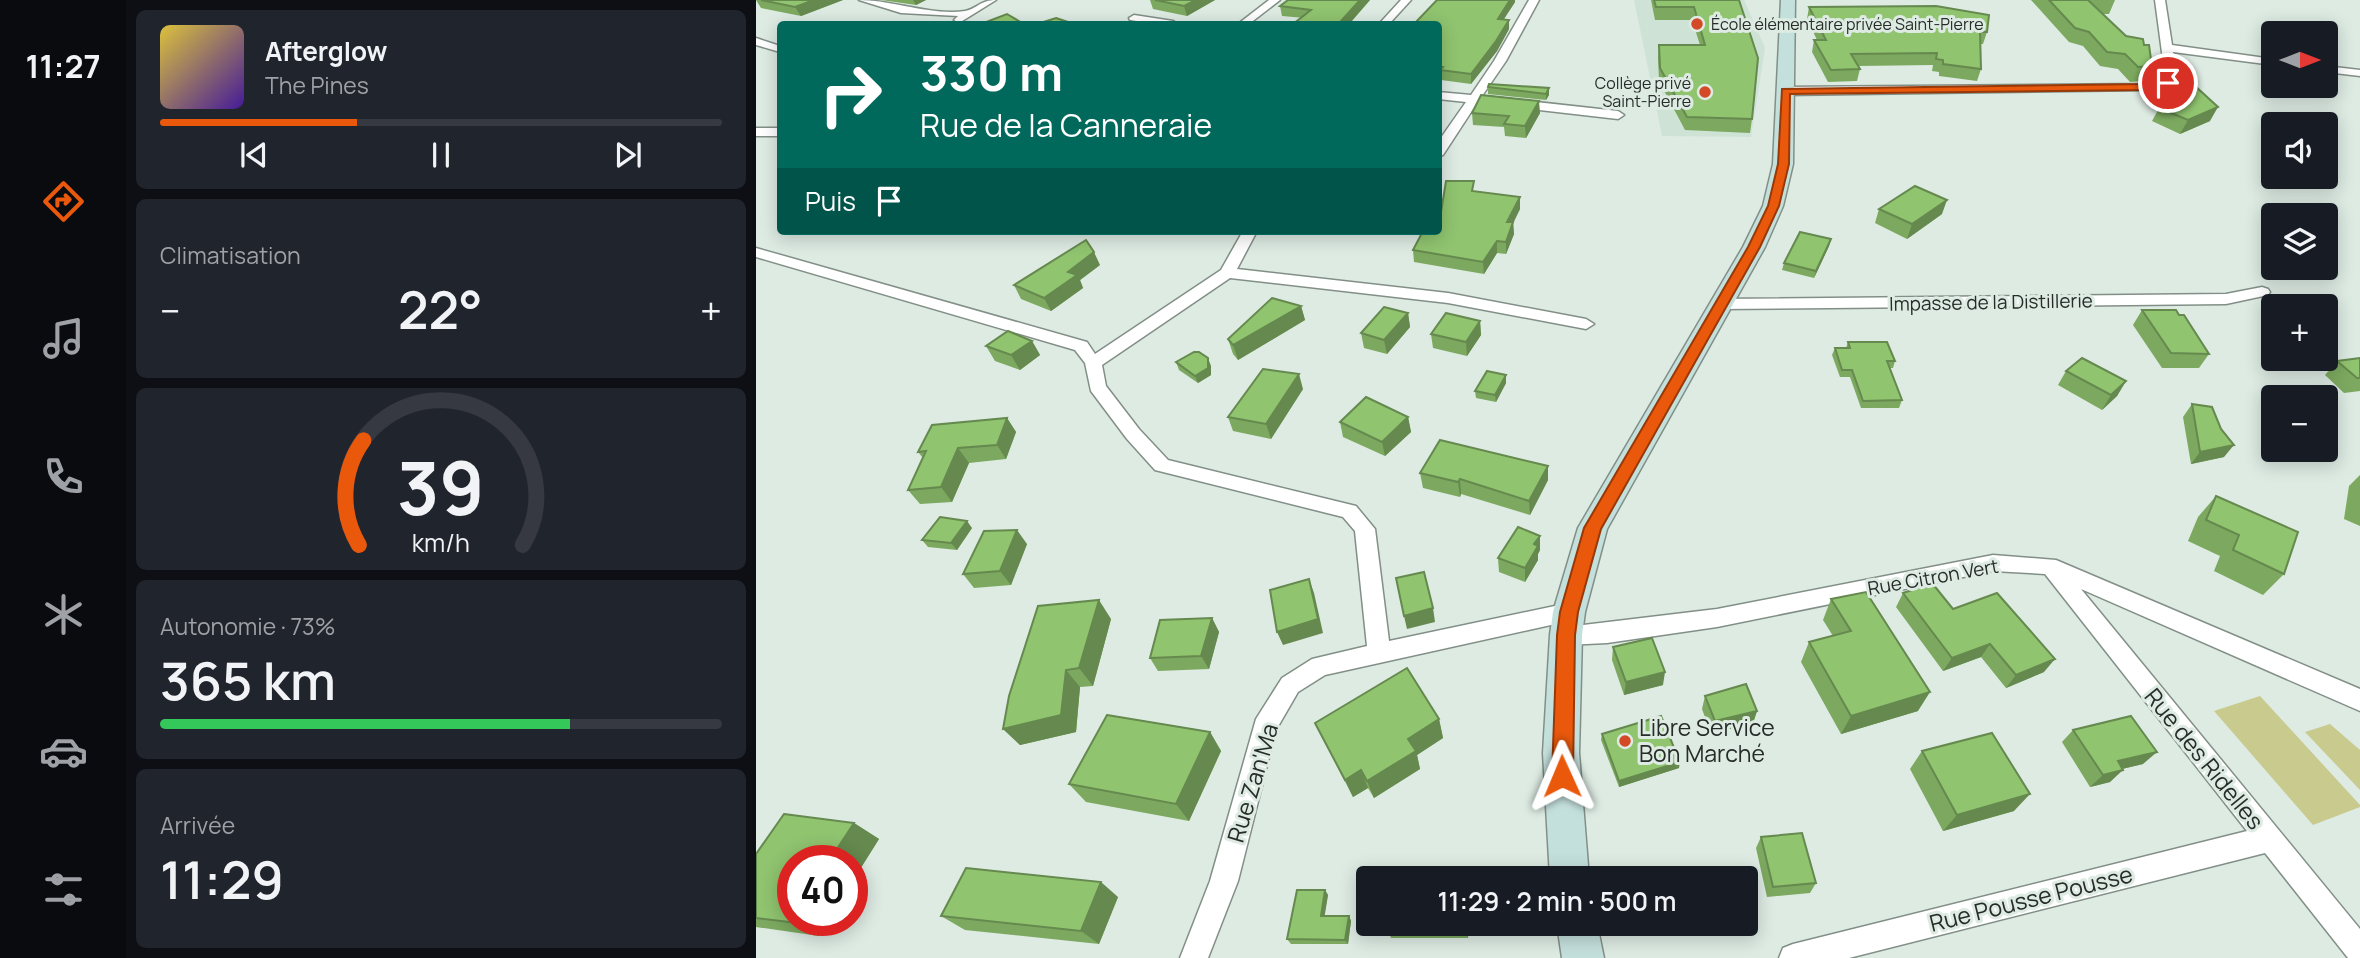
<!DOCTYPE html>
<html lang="fr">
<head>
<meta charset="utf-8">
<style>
	body { margin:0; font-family:Manrope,sans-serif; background:#20242c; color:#f1f3f6; height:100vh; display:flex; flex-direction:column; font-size:26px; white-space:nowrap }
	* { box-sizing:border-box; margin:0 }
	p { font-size:23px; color:#9ea1a6 }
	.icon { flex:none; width:38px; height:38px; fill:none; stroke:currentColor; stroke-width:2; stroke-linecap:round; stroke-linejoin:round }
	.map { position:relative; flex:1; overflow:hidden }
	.details { display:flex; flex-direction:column; gap:10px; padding:10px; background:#0d0f14; width:630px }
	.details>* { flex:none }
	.hud { position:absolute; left:21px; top:21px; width:665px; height:214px; border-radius:7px; box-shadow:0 4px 18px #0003; background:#00695c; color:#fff; overflow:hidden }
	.needle { width:46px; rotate:90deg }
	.controls { position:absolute; left:1505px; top:21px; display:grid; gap:14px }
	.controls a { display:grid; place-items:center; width:77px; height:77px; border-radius:7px; background:#171b24; box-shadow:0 4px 18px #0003; font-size:35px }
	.speed { position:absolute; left:21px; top:845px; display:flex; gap:14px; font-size:35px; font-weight:700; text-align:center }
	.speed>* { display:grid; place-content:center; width:91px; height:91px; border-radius:50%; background:#171b24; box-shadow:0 4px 18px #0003; line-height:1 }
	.speed .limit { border:10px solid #d22; background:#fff; color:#111 }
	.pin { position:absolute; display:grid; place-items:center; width:60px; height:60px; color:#fff; margin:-30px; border:4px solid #fff; border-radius:50%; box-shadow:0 2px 7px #0007 }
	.me { position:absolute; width:77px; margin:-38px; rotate:359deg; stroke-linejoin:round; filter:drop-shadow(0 0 5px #0008) }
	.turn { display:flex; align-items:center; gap:24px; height:147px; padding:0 28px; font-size:32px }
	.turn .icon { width:91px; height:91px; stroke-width:2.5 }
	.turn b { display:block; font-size:49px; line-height:60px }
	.then { display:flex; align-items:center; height:66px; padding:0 28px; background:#0003; gap:14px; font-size:26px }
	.big { font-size:52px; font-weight:600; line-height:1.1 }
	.details .widget { flex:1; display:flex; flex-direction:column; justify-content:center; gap:10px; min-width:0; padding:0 24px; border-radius:10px; background:#20242c }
	.details .dial { align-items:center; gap:0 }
	.dial svg { height:182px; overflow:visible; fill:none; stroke:#363941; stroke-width:7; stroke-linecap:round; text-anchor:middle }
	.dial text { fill:#f1f3f6; stroke:none }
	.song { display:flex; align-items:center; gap:21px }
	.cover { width:84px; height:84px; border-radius:10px; background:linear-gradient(135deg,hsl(50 70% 55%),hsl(260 70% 35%)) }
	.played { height:7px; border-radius:4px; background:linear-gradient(90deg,#ea580c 35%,#363941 35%) }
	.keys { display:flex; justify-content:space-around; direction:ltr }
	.heat { display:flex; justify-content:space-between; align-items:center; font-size:38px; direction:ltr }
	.charge { height:10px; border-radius:5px; background:linear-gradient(90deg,#34c759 73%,#363941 0) }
	.trip { position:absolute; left:600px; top:866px; width:402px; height:70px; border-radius:7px; background:#171b24; box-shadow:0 4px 18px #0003; font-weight:600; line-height:70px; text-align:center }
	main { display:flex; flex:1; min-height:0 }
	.dock { display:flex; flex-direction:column; width:126px; justify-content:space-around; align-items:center; background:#090b0e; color:#9ea1a6 }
	.dock .icon { width:49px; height:49px }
	.dock .selected { color:#ea580c }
	.dock b { font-size:32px; color:#f1f3f6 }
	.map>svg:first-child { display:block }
	.built { fill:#cee3d6 }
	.green { fill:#c8ca8e }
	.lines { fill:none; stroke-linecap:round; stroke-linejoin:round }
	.street-casing { stroke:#828f87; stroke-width:3 }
	.secondary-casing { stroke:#828f87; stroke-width:3 }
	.street { fill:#fff; fill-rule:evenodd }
	.secondary { fill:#c4e0dd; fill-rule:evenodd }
	.wall { fill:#7ca95f }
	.shaded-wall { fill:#65894e }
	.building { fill:#90c46f; stroke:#65894e; stroke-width:2 }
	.route { fill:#ea580c; stroke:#983908; stroke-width:2 }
	.poi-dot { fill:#d44a26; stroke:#ddebe3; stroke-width:2.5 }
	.labels { text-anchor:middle; stroke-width:6; stroke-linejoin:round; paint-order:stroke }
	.far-poi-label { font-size:16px; fill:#272c29; stroke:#ddebe3; text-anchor:start }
	.street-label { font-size:19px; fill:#272c29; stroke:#ddebe3 }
	.near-poi-label { font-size:23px; fill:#272c29; stroke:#ddebe3; text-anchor:start }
	.near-street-label { font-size:23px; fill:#272c29; stroke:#ddebe3 }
</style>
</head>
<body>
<main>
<nav class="dock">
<b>11:27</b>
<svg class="icon selected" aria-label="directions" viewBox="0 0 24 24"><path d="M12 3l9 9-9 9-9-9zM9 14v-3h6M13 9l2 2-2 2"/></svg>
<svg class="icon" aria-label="music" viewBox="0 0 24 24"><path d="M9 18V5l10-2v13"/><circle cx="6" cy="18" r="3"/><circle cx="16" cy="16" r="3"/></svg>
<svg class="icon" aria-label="phone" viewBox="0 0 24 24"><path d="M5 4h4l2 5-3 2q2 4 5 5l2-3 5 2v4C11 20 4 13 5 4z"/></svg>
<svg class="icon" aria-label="climate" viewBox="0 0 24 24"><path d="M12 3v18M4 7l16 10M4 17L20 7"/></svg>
<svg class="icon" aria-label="car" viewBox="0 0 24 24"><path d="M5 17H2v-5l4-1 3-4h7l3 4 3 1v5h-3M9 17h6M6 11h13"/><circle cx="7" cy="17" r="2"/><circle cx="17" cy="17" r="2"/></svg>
<svg class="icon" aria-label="filters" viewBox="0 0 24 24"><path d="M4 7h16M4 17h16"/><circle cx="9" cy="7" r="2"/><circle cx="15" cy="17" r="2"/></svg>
</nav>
<section class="details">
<div class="widget">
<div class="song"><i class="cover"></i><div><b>Afterglow</b><p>The Pines</p></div></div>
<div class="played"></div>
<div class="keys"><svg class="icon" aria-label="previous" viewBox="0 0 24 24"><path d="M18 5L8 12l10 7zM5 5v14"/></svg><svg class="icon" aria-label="pause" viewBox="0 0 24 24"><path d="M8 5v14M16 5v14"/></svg><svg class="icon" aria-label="next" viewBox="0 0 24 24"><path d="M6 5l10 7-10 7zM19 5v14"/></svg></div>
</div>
<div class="widget"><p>Climatisation</p>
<div class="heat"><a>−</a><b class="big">22°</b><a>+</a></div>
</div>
<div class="widget dial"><svg viewBox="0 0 100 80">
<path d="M14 69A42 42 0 1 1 86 69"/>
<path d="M14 69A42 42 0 0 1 16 23" stroke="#ea580c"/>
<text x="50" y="56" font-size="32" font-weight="700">39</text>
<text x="50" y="72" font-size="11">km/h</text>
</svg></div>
<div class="widget"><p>Autonomie · 73%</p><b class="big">365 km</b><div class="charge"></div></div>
<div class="widget"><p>Arrivée</p><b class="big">11:29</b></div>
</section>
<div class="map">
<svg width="1604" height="958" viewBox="0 0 1604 958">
	<rect width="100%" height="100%" fill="#ddebe3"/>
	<path class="built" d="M878 0H988L1009 48 995 137 906 136Z"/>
	<g class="green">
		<path d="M1504 696 1604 805V807L1557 825 1458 711Z"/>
		<path d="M1574 724 1604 750V790L1549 732Z"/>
	</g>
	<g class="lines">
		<g class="street-casing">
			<g id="street">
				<path d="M103 0C135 0 177 16 209 11 221 9 224 0 240 0L203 23 198 20 202 16 145 13Z"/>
				<path d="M513 0H524L493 24H482Z"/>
				<path d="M645 0H655L633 24H623Z"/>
				<path d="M773 0H783L750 61 726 96 862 111 868 115 862 119 721 103 687 155 682 156V142L710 102 682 99V92L715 95 738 61Z"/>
				<path d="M1399 0H1409L1416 45 1517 59V65L1417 52 1421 75 1418 83 1391 90 1029 95 1023 91 1029 87 1391 84 1407 80 1409 75Z"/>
				<path d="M378 15 417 21 422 24H400L374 20 373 18Z"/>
				<path d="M0 38 24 46V52L0 45Z"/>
				<path d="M1570 66 1604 70V76L1570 72Z"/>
				<rect x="0" y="128" width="24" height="8"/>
				<path d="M487 231H501L481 269 692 293 830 319 838 324 830 329 692 303 474 278 346 365 350 386 383 429 412 460 600 506 619 529 633 641 813 603 821 605 824 612 821 619 813 621 569 675 542 692 520 730 482 881 452 958H424L454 881 500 719 526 678 556 659 611 646 599 531 587 517 399 470 371 439 335 391 329 363 319 350 0 257V248L331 342 339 354 465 270Z"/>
				<path d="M1506 287 1512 289 1514 292 1512 295 1470 304 963 309 955 304 963 299 1470 294Z"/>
				<path d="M1237 555 1300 560 1604 689V711L1325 589 1604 929V958H1592L1509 853 1093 958H1023L1027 948 1037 944 1491 831 1289 574 1237 571 961 627 851 643 810 645 802 642 799 635 802 628 961 609Z"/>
			</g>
		</g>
		<g class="secondary-casing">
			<g id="secondary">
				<path d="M1025 0H1039L1037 164 1027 206 1009 247 851 529 829 612 826 635 823 753 833 878H794L787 753 794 635 797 612 822 528 987 247 1007 206 1017 164Z"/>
				<path d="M801 924H841L848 958H806Z"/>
			</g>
		</g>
		<use href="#street" class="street"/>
		<use href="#secondary" class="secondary"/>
	</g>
	<g class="wall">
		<path d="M0 0H87L45 16 5 8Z"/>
		<path d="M125 0H170L160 5Z"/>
		<path d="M394 0H459L431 16 397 9Z"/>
		<path d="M532 0H614L595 22 526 16 524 6Z"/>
		<path d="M895 0H983L996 119 994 133 929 130 903 81 902 58 903 45H944L936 20H899Z"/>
		<path d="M1275 0H1359L1353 14H1346L1370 36 1388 45 1396 66 1389 81 1374 82 1362 69 1344 66 1327 46 1313 42Z"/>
		<path d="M759 2 748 19 753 20V29L741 51 715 84 685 80 684 76H682V24Z"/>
		<path d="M1053 7 1231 32 1227 44H1225V69L1221 81 1183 76V72L1176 71 1177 65 1102 66 1104 69 1101 81 1072 82 1056 52 1058 40H1061L1051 19Z"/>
		<path d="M1392 80 1397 85 1454 121 1424 134 1396 121 1402 110 1385 93Z"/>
		<path d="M732 87 793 88V95L790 100 732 94Z"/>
		<path d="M716 113H784L770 138 749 136 748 127 717 125Z"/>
		<path d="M718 191 764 209 757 222 758 234 750 254 741 253 728 274 658 262 657 250 682 232Z"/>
		<path d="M1123 209 1186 214 1151 239 1119 223Z"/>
		<path d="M1075 239 1073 246 1058 278 1026 270 1028 263Z"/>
		<path d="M344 265 324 280 327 288 295 311 265 299 258 285Z"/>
		<path d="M545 306 549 320 482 360 477 354 472 339Z"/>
		<path d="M1386 310 1453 354 1443 368H1406L1377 325Z"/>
		<path d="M652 313 654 327 631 354 608 348 605 333Z"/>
		<path d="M724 321 725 335 711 356 677 348 675 334Z"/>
		<path d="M276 341 284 355 264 370 239 361 230 346Z"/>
		<path d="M1092 342 1139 361 1137 368H1134L1146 400 1143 408H1105L1094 377H1084L1076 355 1079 348H1090Z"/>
		<path d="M1604 358V391L1588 393 1569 375 1581 361Z"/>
		<path d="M420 362 455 366V375L442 383 423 370Z"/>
		<path d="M1310 371 1370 381 1361 396 1346 410 1302 385Z"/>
		<path d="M750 375V383L740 402 720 398 719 391Z"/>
		<path d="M547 389 515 439 477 431 472 417Z"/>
		<path d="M1436 404 1468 457 1435 464 1427 417Z"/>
		<path d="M652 417 655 432 629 456 587 437 584 422Z"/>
		<path d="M251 418 260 432 250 459 213 463 196 502 164 504 152 490 167 458 162 452Z"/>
		<path d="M664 473 792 480 774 515 705 494 704 497 667 488Z"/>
		<path d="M1604 475V526L1588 519 1593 486Z"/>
		<path d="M1460 496 1528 574 1507 595 1458 571 1464 556 1432 541 1442 517Z"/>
		<path d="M216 528 201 550 172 547 166 540Z"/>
		<path d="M271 544 255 585 218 588 207 574Z"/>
		<path d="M784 550 782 554V560L769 582 743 572 742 558Z"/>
		<path d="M1147 593 1197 609 1288 672 1250 688 1225 657 1187 671 1140 607Z"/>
		<path d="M1075 599 1162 711 1085 734 1045 662 1053 642 1077 636 1067 620Z"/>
		<path d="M456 618 463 632 453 669 402 671 394 658Z"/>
		<path d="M355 619 337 686 324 687 320 732 264 745 247 729Z"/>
		<path d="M857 647 907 685 868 695 856 660Z"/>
		<path d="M949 696 1001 711 997 723 955 734 946 709Z"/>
		<path d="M683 719 687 738 661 755 664 769 618 798 612 788 597 797 568 741 559 723Z"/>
		<path d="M1317 730 1387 764 1366 769 1354 782 1334 787 1306 742Z"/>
		<path d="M454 732 465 751 433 821 330 802 313 784Z"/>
		<path d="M846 734 923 768 863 787 845 740Z"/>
		<path d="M1166 751 1258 811 1187 831 1154 769Z"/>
		<path d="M98 823 123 839 96 882V861L37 920H72L63 936 0 927V854Z"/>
		<path d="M1005 837 1060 883 1054 893 1011 897 1000 848Z"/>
		<path d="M569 890 572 895 568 916H593L595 921 592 944H535L531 939Z"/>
		<path d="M362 897 343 944 209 930 185 916Z"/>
		<path d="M713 924 712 938H635L631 929Z"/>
	</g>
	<g class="shaded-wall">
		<path d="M58 0H87L45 16 39 7Z"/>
		<path d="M157 0H170L160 5Z"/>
		<path d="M440 0H459L431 16 428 6Z"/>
		<path d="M604 0H614L593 24 585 21Z"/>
		<path d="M754 0H759V2L742 28V19Z"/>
		<path d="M753 20V29L741 51 715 84V74Z"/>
		<path d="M793 88V95L790 100V94Z"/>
		<path d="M783 101 784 113 770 138 769 126Z"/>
		<path d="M1462 107 1454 121 1424 134 1432 120Z"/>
		<path d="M764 197V209L752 234 751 222Z"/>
		<path d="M1191 200 1186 214 1151 239 1156 224Z"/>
		<path d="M757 222 758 234 750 254V242Z"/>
		<path d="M1075 239 1073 246 1058 278 1060 271Z"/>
		<path d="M741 241V253L728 274 727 262Z"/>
		<path d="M338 252 344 265 324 280 327 288 295 311 288 298 312 272Z"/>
		<path d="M545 306 549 320 482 360 477 345Z"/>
		<path d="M652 313 654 327 631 354 628 340Z"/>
		<path d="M724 321 725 335 711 356 710 342Z"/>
		<path d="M276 341 284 355 264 370 255 355Z"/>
		<path d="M452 358 455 366V375L442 383 439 376Z"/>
		<path d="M543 374 547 389 515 439 510 424Z"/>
		<path d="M750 375V383L740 402 739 395Z"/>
		<path d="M1370 381 1361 396 1346 410 1355 395Z"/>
		<path d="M652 417 655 432 629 456 626 442Z"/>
		<path d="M251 418 260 432 250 459 241 445Z"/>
		<path d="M1478 445 1468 457 1435 464 1444 452Z"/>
		<path d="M202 448 213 463 196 502 185 487Z"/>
		<path d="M792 466V480L774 515 773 501Z"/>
		<path d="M704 479 705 494 704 497 702 482Z"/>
		<path d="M211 521 216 528 201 550 195 543Z"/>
		<path d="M261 530 271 544 255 585 244 571Z"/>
		<path d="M784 536V550L782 554V560L769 582V568L778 544Z"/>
		<path d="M553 579 558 593 567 633 527 645 521 632Z"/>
		<path d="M343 600 355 619 337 686 323 668Z"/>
		<path d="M677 608 679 622 651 629 648 616Z"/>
		<path d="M456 618 463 632 453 669 445 656Z"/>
		<path d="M1234 644 1225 657 1187 671 1196 658Z"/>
		<path d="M1299 659 1288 672 1250 688 1260 675Z"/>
		<path d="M310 670 324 687 320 732 264 745 247 729Z"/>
		<path d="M909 672 907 685 868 695 870 682Z"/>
		<path d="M1174 692 1162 711 1085 734 1095 716Z"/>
		<path d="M1001 711 997 723 955 734 959 721Z"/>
		<path d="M683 719 687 738 661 755 664 769 618 798 611 781 652 739Z"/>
		<path d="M454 732 465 751 433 821 420 804Z"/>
		<path d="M1401 752 1387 764 1349 773 1362 761Z"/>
		<path d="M924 762 923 768 863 787V781Z"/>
		<path d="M605 770 612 788 597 797 589 780Z"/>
		<path d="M1367 770 1354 782 1334 787 1347 775Z"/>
		<path d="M1274 794 1258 811 1187 831 1201 815Z"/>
		<path d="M98 823 123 839 96 882V861H73Z"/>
		<path d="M345 882 362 897 343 944 325 931Z"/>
		<path d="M569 890 572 895 568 920 565 916Z"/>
		<path d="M593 916 595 921 592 944 589 940Z"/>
		<path d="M37 917V920H72L63 936 33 922Z"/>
		<path d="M710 924H713L712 938 710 929Z"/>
	</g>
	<g class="building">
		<path d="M5 0H58L39 7Z"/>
		<path d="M399 0H440L428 6Z"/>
		<path d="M532 0H604L585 21 609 24H537L555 10 524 6Z"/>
		<path d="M681 0H754L742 19 753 20 740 41 715 74 684 70 687 67 682 66V24H658Z"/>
		<path d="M898 0H983L1002 58 996 119 931 117 904 68 903 45H949L938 7H900Z"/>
		<path d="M1293 0H1332L1370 36 1387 39 1388 45H1393L1396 66 1382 67 1369 54 1351 52 1333 32 1319 28Z"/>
		<path d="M1180 6 1233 15 1231 32H1224L1225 69 1187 64V60L1180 59 1181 53 1095 54 1104 69 1075 70 1058 40H1070L1053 7Z"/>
		<path d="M251 14 268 24H225Z"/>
		<path d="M300 18 318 24H281Z"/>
		<path d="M1392 80H1396L1397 85H1438L1462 107 1432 120 1403 108 1415 103Z"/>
		<path d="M733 84 793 88 790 94 732 87Z"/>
		<path d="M725 95 783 101 769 126 748 124 753 116 716 113Z"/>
		<path d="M690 181H718L716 191 764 197 751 222H757L750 242 741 241 727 262 657 250 667 231H682Z"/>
		<path d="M1159 186 1191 200 1156 224 1123 209Z"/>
		<path d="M1044 232 1075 239 1060 271 1028 263Z"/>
		<path d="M330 240 338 252 312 272 321 275 288 298 258 285Z"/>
		<path d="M516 298 545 306 477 345 472 339Z"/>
		<path d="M628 307 652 313 628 340 605 333Z"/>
		<path d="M1386 310H1420L1423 315H1428L1453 354 1415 353Z"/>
		<path d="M690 313 724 321 710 342 675 334Z"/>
		<path d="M252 331 276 341 255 355 230 346Z"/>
		<path d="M1092 342H1131L1139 361H1131L1146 400 1107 401 1096 370H1086L1079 348H1094Z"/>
		<path d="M438 352H443L452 358V368L439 376 420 362Z"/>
		<path d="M1326 358 1370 381 1355 395 1310 371Z"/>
		<path d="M1604 358V378H1601L1581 361Z"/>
		<path d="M507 369 543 374 510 424 472 417Z"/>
		<path d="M731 371 750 375 739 395 719 391Z"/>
		<path d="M610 397 652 417 626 442 584 422Z"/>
		<path d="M1436 404 1456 407 1465 429 1478 445 1444 452Z"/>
		<path d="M251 418 241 445 202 448 185 487 152 490 170 451 162 452 176 425Z"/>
		<path d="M684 440 792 466 773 501 704 479 702 482 664 473Z"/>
		<path d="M1460 496 1542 532 1528 574 1477 550 1483 535 1450 520Z"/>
		<path d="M184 517 211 521 195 543 166 540Z"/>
		<path d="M762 527 784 536 778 544 782 546 769 568 742 558Z"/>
		<path d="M261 530 244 571 207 574 228 531Z"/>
		<path d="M668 572 677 608 648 616 640 578Z"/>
		<path d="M553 579 562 619 521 632 514 590Z"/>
		<path d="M1176 583 1197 609 1241 593 1299 659 1260 675 1234 644 1196 658 1147 593Z"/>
		<path d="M1110 592 1174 692 1095 716 1053 642 1095 631 1075 599Z"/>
		<path d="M343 600 323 668 310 670 305 715 247 729 253 696 282 606Z"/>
		<path d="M456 618 445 656 394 658 404 620Z"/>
		<path d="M896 638 909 672 870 682 857 647Z"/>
		<path d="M651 668 683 719 652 739 660 751 611 781 605 770 589 780 559 723Z"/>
		<path d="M990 684 1001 711 959 721 949 696Z"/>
		<path d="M351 715 454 732 420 804 313 784Z"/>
		<path d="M905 716 924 762 863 781 846 734Z"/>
		<path d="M1375 716 1401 752 1362 761 1367 770 1347 775 1317 730Z"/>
		<path d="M1236 733 1274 794 1201 815 1166 751Z"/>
		<path d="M28 814 98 823 73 861H37V917L33 922 0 918V854Z"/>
		<path d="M1046 833 1060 883 1017 887 1005 837Z"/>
		<path d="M210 868 345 882 325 931 185 916Z"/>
		<path d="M663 872H699L698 878H662Z"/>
		<path d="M541 890H569L565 916H593L589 940 531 939Z"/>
		<rect x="631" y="924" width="79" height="5"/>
	</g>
	<path class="route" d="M1412 80 1417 83 1415 85 1391 90 1034 94 1033 164 1023 206 1004 247 845 529 822 612 819 635 817 776 814 783 806 786 799 783 796 776 801 635 804 612 828 528 992 247 1012 206 1022 164 1026 89 1391 84Z"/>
	<g class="poi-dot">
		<circle cx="941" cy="24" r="7"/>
		<circle cx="949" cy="92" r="7"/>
		<circle cx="869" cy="741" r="7"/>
	</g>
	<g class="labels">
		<g class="far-poi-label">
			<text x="955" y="30">École élémentaire privée Saint-Pierre</text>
			<text x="935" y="89" text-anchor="end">Collège privé<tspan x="935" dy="18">Saint-Pierre</tspan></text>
		</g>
		<g class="street-label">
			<text transform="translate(1235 302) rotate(-1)" y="7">Impasse de la Distillerie</text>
			<text transform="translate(1177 577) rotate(-10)" y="7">Rue Citron Vert</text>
		</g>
		<g class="near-poi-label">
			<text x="883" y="736">Libre Service<tspan x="883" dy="26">Bon Marché</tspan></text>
		</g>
		<g class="near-street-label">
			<text transform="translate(1448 759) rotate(51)" y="8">Rue des Ridelles</text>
			<text transform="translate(497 783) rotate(-73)" y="8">Rue Zan'Ma</text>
			<text transform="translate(1275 899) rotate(-14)" y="8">Rue Pousse Pousse</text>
		</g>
	</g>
</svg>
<div class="controls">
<a><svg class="needle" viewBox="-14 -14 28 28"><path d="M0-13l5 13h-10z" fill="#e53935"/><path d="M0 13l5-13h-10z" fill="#9ea1a6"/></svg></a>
<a><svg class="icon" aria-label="sound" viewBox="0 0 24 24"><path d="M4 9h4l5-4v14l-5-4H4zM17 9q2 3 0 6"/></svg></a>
<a><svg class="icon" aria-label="layers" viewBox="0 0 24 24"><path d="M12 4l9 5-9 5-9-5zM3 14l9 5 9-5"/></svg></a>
<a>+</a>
<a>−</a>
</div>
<div class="speed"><div class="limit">40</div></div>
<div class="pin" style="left:1412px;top:83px;background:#d93025"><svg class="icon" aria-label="arrive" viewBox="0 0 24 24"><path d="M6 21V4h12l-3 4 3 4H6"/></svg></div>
<svg class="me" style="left:806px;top:776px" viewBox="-20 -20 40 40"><path d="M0-17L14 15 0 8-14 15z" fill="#ea580c" stroke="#fff" stroke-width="4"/></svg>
<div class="trip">11:29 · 2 min · 500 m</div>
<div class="hud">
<div class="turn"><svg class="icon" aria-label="right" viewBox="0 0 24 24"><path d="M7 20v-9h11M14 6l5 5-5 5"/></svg><div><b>330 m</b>Rue de la Canneraie</div></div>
<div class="then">Puis<svg class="icon" aria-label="arrive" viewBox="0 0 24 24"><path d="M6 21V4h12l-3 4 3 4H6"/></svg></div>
</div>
</div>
</main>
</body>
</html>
